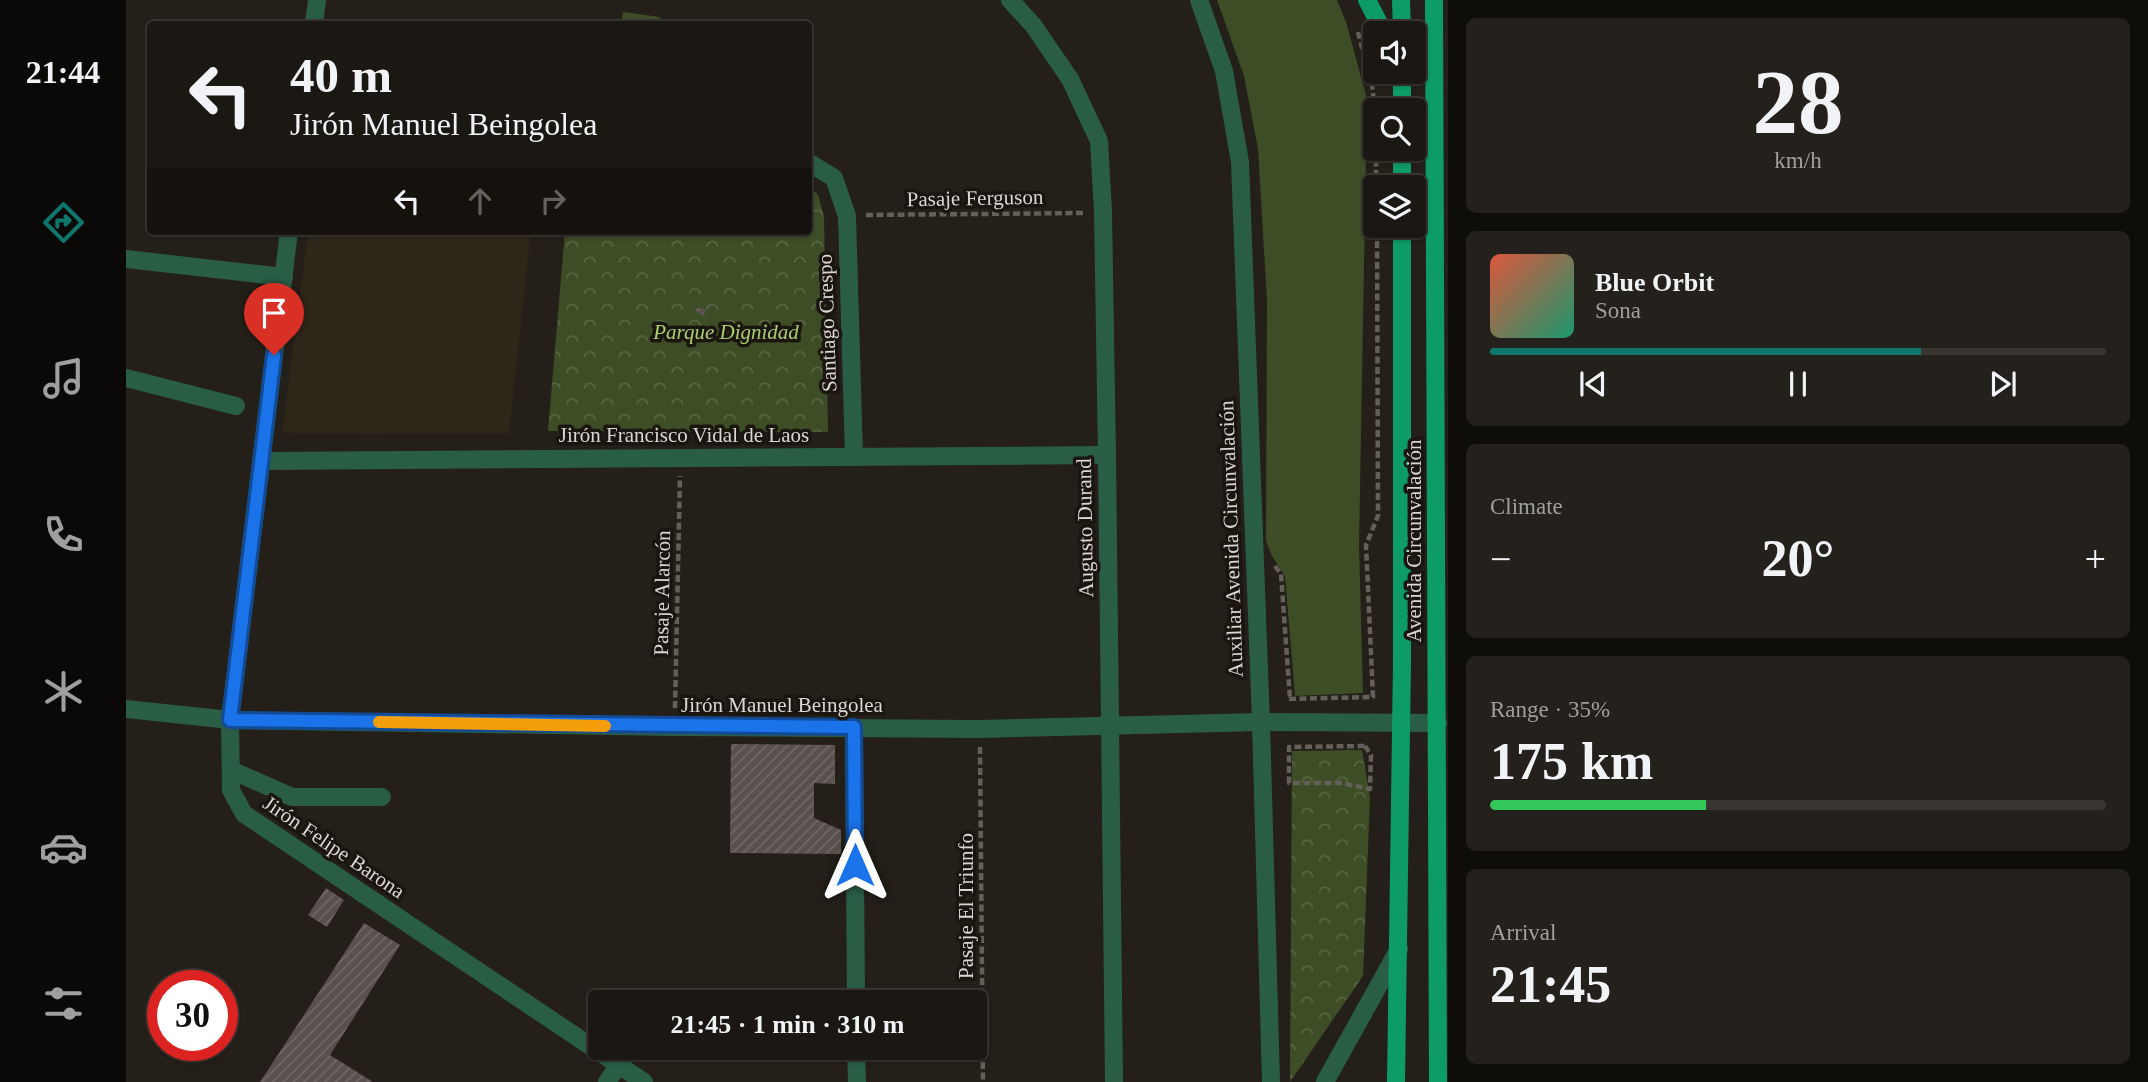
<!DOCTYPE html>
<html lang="en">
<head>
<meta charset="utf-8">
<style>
	body { margin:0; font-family:"Times New Roman",serif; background:#24201b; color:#f1f3f6; height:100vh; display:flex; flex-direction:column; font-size:26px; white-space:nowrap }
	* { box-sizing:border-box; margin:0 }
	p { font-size:23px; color:#a09f9f }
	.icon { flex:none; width:38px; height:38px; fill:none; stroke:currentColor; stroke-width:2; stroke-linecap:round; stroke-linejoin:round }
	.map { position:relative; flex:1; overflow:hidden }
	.drawer { display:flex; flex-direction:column; gap:18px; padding:18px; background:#0f0d0a; width:700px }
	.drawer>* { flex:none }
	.top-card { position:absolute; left:21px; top:21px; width:665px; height:214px; border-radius:7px; box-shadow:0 2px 5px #0004,0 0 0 2px #393632; background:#1b1712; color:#f1f3f6; overflow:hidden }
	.tools { position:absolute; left:1237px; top:21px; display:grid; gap:14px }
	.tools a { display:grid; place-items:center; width:63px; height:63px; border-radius:7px; background:#1b1712; box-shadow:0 2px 5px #0004,0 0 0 2px #393632; font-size:35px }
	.speed { position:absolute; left:21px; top:970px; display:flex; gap:14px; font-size:35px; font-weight:700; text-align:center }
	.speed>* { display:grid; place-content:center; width:91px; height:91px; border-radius:50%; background:#1b1712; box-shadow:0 2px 5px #0004,0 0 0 2px #393632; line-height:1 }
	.speed .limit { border:10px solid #d22; background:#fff; color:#111 }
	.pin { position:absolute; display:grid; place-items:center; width:60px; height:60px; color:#fff; margin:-72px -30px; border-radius:50% 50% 50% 0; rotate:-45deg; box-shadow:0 0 7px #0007 }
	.pin .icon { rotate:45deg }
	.me { position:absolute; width:77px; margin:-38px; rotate:0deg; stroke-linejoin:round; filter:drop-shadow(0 0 5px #0008) }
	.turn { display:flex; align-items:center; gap:24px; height:147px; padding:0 28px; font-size:32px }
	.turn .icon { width:91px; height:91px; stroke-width:2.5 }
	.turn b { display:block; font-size:49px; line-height:60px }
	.lanes { display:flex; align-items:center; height:66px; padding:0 28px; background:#0003; justify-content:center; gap:35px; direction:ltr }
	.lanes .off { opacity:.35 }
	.big { font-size:52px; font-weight:800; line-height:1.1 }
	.drawer .widget { flex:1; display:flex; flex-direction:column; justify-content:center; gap:10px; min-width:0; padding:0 24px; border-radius:10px; background:#24201b }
	.drawer .dial { align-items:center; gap:0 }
	.dial b { font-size:91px; line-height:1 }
	.song { display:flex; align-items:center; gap:21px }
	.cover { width:84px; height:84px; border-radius:10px; background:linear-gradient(135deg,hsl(10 70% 55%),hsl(160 70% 35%)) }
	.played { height:7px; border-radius:4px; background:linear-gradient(90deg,#0f766e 70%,#393632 70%) }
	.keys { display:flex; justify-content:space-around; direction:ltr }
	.heat { display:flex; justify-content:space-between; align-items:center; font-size:38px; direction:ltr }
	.charge { height:10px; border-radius:5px; background:linear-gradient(90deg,#34c759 35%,#393632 0) }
	.trip { position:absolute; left:462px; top:990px; width:399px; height:70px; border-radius:7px; background:#1b1712; box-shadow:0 2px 5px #0004,0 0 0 2px #393632; font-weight:800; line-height:70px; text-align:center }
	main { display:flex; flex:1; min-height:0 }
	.menu { display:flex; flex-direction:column; width:126px; justify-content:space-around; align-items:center; background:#0b0907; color:#a09f9f }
	.menu .icon { width:49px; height:49px }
	.menu .active { color:#0f766e }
	.menu b { font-size:32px; color:#f1f3f6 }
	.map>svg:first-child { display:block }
	.built { fill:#2f261a }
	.forest { fill:url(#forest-crowns) }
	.pitch { fill:#3d4d25 }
	.building { fill:url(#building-hatch) }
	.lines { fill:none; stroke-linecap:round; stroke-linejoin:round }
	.path { stroke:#646059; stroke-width:4.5; stroke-dasharray:7 3.5; stroke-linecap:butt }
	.minor { stroke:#295e45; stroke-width:18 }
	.major { stroke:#0d9b68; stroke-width:18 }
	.route-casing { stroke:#114b97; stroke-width:18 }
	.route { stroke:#1a73e8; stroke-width:12 }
	.slow { stroke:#f59e0b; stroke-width:12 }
	.labels { text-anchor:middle; stroke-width:7; stroke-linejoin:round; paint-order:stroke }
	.street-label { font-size:21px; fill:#dad7d2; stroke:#1b150f }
	.park-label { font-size:21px; font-style:italic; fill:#a9ce70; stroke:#1b150f }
</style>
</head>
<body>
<main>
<nav class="menu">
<b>21:44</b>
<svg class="icon active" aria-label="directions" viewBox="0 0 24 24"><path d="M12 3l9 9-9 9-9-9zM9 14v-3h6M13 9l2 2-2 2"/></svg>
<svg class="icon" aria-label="music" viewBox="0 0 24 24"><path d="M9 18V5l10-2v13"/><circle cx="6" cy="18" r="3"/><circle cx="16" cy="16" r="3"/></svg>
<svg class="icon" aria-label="phone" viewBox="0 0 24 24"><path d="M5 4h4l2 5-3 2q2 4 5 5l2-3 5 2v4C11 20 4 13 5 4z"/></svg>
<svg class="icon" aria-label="climate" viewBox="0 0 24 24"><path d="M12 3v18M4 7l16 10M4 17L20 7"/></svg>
<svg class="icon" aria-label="car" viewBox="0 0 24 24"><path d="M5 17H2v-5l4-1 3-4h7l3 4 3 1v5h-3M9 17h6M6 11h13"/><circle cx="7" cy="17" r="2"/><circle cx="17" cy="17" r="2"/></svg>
<svg class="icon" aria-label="filters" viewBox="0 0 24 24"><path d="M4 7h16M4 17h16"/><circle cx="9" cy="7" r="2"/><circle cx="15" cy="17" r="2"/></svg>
</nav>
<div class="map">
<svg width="1322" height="1082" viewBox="0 0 1322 1082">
	<defs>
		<pattern id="forest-crowns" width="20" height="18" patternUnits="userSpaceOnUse" patternTransform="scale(1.75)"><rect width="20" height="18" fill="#3d4d25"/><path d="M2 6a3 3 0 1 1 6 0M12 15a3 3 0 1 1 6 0" fill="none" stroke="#586644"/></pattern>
		<pattern id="building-hatch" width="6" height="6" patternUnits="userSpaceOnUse" patternTransform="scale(1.75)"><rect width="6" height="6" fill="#5a504d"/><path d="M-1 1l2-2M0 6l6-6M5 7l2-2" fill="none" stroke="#716866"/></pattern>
	</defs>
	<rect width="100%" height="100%" fill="#241f18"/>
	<path class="built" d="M182 231H405L383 434 156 433Z"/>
	<g class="forest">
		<path d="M683 185 692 195 698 216 702 432 422 431 439 231H682Z"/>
		<path d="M1236 750 1244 797 1237 976 1164 1082 1166 751Z"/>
	</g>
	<g class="pitch">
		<path d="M1091 0H1211L1220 22 1241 99 1233 545 1237 693 1169 696 1159 576 1146 556 1140 541 1141 301 1132 149 1118 76Z"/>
		<path d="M497 12 534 17 533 24H495Z"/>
	</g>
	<g class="building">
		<path d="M539 20 560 23V24H539Z"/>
		<path d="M567 308 580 309 577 316Z"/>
		<path d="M605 744 709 745V784L688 783V818L715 830V854L604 853Z"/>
		<path d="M200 888 218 900 201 927 182 915Z"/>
		<path d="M238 923 274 945 204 1055 247 1082H134Z"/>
	</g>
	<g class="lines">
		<g class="path">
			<path d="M1232 32 1247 90 1250 148"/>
			<path d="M1250 149V187"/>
			<path d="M740 215 959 213"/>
			<path d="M1149 566 1155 574 1164 699"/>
			<path d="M1163 699 1247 697 1240 545 1252 516 1251 226"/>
			<path d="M549 708 554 476"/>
			<path d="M1239 746 1245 755 1244 789 1216 783H1163V747Z"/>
			<path d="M854 747 857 1082"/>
		</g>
		<g class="minor">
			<path d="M884 0 907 25 944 79 973 141 977 212 981 455 988 1082"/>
			<path d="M1073 0 1098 71 1114 162 1135 722 1145 1082"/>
			<path d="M188 24 191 0"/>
			<path d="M682 162 708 178 721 216 728 457"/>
			<path d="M163 231 104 720 105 790 118 814 518 1082"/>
			<path d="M0 259 158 277"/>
			<path d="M0 378 110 406"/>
			<path d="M135 461 981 455"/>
			<path d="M0 709 104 720 549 727 854 729 1135 722 1312 723"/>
			<path d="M728 728 730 1003"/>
			<path d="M105 770 166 797H256"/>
			<path d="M730 1048 731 1082"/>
			<path d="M481 1082 492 1066"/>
			<path d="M1199 1082 1273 949"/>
		</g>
		<g class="major">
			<path d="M1241 0 1258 33"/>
			<path d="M1275 0 1276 33"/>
			<path d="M1308 0 1312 1082"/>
			<path d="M1276 72V110"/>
			<path d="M1276 149V187"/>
			<path d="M1270 1082 1276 661V226"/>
		</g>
	</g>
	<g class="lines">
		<g class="route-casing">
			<path id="route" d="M148 355 104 720 728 727 729 865"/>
		</g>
		<use href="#route" class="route"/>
		<path class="slow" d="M253 722 479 726"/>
	</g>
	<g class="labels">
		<g class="street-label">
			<text transform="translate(849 198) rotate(-1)" y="7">Pasaje Ferguson</text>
			<text transform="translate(701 323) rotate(-92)" y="7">Santiago Crespo</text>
			<text x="558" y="442">Jirón Francisco Vidal de Laos</text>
			<text transform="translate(959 528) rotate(-91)" y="7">Augusto Durand</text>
			<text transform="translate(1105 539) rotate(-92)" y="7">Auxiliar Avenida Circunvalación</text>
			<text transform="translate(1288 541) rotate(-90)" y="7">Avenida Circunvalación</text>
			<text transform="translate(536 593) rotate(-89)" y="7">Pasaje Alarcón</text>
			<text x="656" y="712">Jirón Manuel Beingolea</text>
			<text transform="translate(208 847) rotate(34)" y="7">Jirón Felipe Barona</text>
			<text transform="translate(840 906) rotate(-90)" y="7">Pasaje El Triunfo</text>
		</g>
		<g class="park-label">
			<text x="600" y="339">Parque Dignidad</text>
		</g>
	</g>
</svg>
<div class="tools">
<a><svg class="icon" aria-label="sound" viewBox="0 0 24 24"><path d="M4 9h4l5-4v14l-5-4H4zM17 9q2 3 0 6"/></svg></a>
<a><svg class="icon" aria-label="search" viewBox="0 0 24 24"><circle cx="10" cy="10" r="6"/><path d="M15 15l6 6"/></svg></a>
<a><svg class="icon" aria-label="layers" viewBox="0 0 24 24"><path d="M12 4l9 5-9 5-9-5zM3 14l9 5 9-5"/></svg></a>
</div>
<div class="speed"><div class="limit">30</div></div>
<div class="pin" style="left:148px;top:355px;background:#d93025"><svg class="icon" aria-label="arrive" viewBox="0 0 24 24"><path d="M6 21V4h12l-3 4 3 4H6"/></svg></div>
<svg class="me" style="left:729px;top:865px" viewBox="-20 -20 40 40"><path d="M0-17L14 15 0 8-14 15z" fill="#1a73e8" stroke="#fff" stroke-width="4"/></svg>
<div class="trip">21:45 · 1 min · 310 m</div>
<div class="top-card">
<div class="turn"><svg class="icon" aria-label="left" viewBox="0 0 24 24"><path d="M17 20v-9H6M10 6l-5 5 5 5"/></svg><div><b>40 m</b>Jirón Manuel Beingolea</div></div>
<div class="lanes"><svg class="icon" aria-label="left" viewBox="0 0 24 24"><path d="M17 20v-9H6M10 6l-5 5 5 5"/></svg><svg class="icon off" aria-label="ahead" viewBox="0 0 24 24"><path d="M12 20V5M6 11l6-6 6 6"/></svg><svg class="icon off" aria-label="right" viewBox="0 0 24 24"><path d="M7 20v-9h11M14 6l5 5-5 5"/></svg></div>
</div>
</div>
<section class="drawer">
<div class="widget dial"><b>28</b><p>km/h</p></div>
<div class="widget">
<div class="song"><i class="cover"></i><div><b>Blue Orbit</b><p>Sona</p></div></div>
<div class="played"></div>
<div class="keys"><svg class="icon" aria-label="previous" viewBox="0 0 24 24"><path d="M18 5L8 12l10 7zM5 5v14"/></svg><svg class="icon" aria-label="pause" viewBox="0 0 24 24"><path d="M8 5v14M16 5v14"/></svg><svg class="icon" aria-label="next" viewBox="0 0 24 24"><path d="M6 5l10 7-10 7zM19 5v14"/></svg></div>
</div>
<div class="widget"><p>Climate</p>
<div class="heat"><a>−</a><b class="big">20°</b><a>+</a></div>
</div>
<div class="widget"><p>Range · 35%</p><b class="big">175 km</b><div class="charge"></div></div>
<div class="widget"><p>Arrival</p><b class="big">21:45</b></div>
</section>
</main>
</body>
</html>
